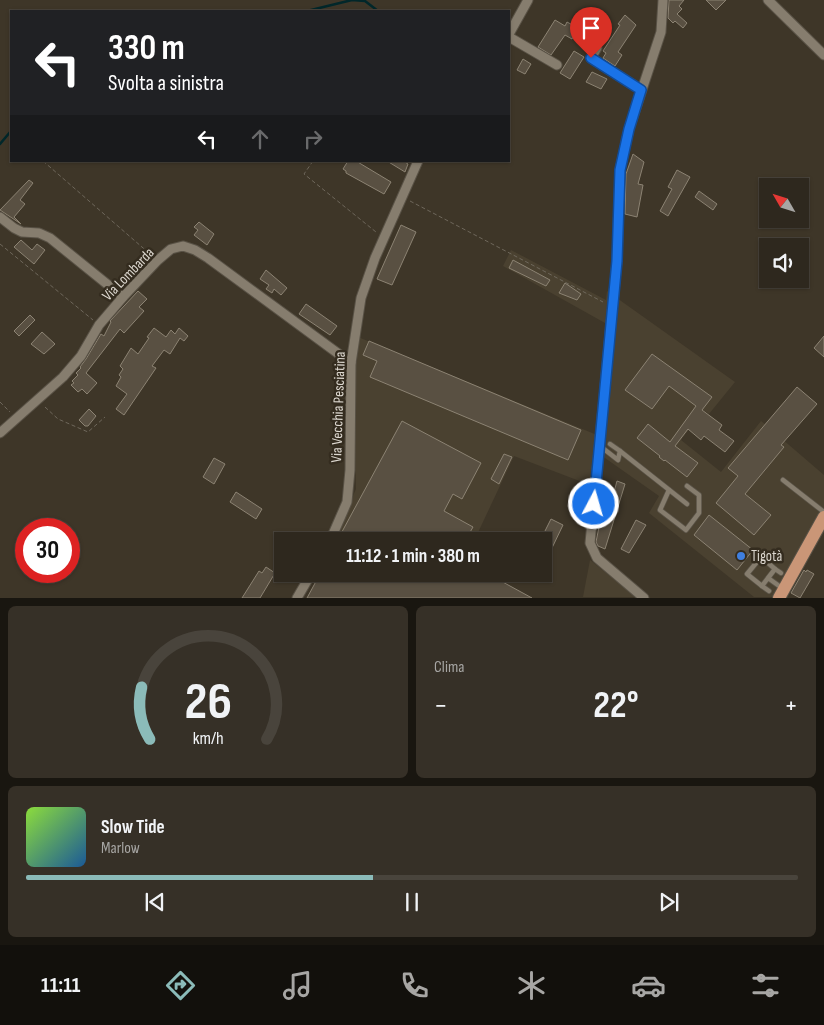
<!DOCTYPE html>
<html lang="it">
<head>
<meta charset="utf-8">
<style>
	body { margin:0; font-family:"Sofia Sans Condensed",sans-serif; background:#363027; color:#f1f3f6; height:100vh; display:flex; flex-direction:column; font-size:19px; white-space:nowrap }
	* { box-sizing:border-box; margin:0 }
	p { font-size:16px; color:#a7a6a4 }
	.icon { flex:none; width:28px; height:28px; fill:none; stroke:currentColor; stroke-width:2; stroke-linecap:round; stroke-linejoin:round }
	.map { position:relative; height:598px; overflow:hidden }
	.drawer { display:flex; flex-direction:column; gap:8px; padding:8px; background:#191610; flex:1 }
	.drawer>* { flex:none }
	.guide { position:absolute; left:10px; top:10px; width:500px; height:152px; border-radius:0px; box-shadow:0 1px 4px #0004,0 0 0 1px #49443c; background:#202124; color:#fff; overflow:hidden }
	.needle { width:32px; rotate:309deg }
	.controls { position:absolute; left:759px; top:178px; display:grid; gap:10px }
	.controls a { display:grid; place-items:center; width:50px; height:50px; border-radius:0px; background:#2e281e; box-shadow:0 1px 4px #0004,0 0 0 1px #49443c; font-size:25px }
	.speed { position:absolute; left:15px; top:518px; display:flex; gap:10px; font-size:25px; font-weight:700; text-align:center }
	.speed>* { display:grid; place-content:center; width:65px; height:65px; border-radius:50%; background:#2e281e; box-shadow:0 1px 4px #0004,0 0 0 1px #49443c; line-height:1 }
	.speed .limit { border:8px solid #d22; background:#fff; color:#111 }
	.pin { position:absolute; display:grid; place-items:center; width:42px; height:42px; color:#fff; margin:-51px -21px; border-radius:50% 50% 50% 0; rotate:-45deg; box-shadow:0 0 5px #0007 }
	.pin .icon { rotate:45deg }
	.me { position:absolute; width:55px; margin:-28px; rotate:6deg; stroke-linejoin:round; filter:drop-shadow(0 0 4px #0008) }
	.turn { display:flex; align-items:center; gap:18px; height:105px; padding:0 15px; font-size:22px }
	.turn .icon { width:65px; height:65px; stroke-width:2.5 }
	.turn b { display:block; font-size:35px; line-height:42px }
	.lanes { display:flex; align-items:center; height:48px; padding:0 15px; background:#0003; justify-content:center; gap:25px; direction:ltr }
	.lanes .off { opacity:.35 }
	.big { font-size:38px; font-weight:700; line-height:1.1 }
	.drawer .tile { flex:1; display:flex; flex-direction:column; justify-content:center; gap:8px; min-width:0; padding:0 18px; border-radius:8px; background:#363027 }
	.drawer .dial { align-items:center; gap:0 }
	.dial svg { height:130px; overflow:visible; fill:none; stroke:#49443c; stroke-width:7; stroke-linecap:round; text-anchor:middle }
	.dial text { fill:#f1f3f6; stroke:none }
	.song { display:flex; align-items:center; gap:15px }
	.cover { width:60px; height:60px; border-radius:8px; background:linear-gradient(135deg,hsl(90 70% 55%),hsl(210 70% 35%)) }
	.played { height:5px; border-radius:2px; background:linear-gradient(90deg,#8bbbb9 45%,#49443c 45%) }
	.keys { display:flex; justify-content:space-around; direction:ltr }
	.heat { display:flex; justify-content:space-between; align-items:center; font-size:28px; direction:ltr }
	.drawer .tiles { flex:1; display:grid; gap:8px; grid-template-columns:1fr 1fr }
	.tile:last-child { grid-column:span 2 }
	.trip { position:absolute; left:274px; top:532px; width:278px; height:50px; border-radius:0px; background:#2e281e; box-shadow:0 1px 4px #0004,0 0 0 1px #49443c; font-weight:700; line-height:50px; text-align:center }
	.menu { display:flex; height:80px; justify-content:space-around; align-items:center; background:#12100c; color:#a7a6a4 }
	.menu .icon { width:35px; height:35px }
	.menu .current { color:#8bbbb9 }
	.menu b { font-size:22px; color:#f1f3f6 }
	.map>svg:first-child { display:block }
	.industrial { fill:#4a4130 }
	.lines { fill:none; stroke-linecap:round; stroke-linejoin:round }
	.stream { stroke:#01272a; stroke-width:2.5 }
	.building { fill:#595042; stroke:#8c8373 }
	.lane-casing { stroke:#595246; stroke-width:6 }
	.street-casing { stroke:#595246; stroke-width:11 }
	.primary-casing { stroke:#595246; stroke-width:14 }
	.path { stroke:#6e675b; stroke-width:1; stroke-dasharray:4 2.5; stroke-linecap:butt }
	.lane { stroke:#867d6e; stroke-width:4.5 }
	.street { stroke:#867d6e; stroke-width:9 }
	.primary { stroke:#ca9677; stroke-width:12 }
	.route-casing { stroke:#114b97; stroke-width:12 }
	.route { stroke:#1a73e8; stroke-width:9 }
	.shop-dot { fill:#3f7fe0; stroke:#342c1f; stroke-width:2 }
	.labels { text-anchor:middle; stroke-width:5; stroke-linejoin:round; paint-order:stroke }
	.street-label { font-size:15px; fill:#ddd8d0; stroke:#342c1f }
	.poi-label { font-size:15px; fill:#ddd8d0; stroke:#342c1f; text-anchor:start }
</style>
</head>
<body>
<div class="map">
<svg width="824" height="598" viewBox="0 0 824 598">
	<rect width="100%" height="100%" fill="#3e3628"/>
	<g class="industrial">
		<path d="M511 250 606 300 607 291 735 382 709 414 703 410 681 440 721 472 761 421 824 475V528L784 597H754L649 513 659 496 595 451 590 485 514 456 474 541H334L356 489 354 393 358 337 597 435 605 323 503 266Z"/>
		<path d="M590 560 636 597H583Z"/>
	</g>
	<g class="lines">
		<g class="stream">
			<path d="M307 11 352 0 365 1 378 11"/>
			<path d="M0 144 11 131"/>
		</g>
	</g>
	<g class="building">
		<path d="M669 0H684L679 6 682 9 677 14 687 23 683 28 675 21 673 23 668 18Z"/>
		<path d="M706 0H726L716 10Z"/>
		<path d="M625 15 636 25 618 52 622 55 615 66 603 58 606 53 603 51 620 25 618 24Z"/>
		<path d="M555 20 565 26 567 22 578 28 572 39 565 35 551 55 538 47Z"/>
		<path d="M574 51 584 57 570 79 560 73Z"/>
		<path d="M523 59 531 64 525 74 517 70Z"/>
		<path d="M592 72 607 79 601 89 586 82Z"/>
		<path d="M633 154 644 162 638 184 643 185 637 217 625 214 626 174Z"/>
		<path d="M348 161H356L391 182 384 194 346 173V171L343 169Z"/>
		<path d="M387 161H403L408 164 405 172Z"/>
		<path d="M677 170 690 177 668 216 660 211 672 189 668 187Z"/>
		<path d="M29 180 33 183 20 200 25 204 14 217 21 224 0 210Z"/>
		<path d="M699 191 717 204 713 210 695 197Z"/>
		<path d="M199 222 214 234 207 245 194 235 198 230 194 227Z"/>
		<path d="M401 225 416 232 392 285 377 279Z"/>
		<path d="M21 240 32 250 37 244 45 250 34 264 14 247Z"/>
		<path d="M513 260 550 280 546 286 509 268Z"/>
		<path d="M266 270 287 288 281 295 274 289 272 293 266 289 269 285 260 279Z"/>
		<path d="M565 283 581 294 577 300 559 293Z"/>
		<path d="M138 291 147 299 139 307 144 311 124 333 120 329 86 373 97 383 87 394 82 389 78 392 71 385 74 383 72 381 78 375 76 373 81 368 80 367 86 359 101 334 104 336 111 322 110 321Z"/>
		<path d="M306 304 337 326 330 335 299 314Z"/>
		<path d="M30 315 35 320 19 336 14 331Z"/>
		<path d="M154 328 166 337 171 330 175 334 179 328 188 336 184 341 180 338 170 354 164 350 152 366 156 368 124 415 116 409 127 394 116 386 121 377 119 375 123 369 120 366 131 348 138 354 149 338 147 337Z"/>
		<path d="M42 332 55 344 44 354 31 344Z"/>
		<path d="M824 336V357L814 348Z"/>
		<path d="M369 341 581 430 568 460 370 377 377 361 363 355Z"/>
		<path d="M652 354 712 397 702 410 722 425 719 430 734 441 725 452 704 436 701 440 688 429 675 446 698 463 687 477 665 460 664 461 659 457 660 456 637 438 648 424 670 442 696 406 669 386 652 409 625 390Z"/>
		<path d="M797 387 817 404 781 445 784 447 745 494 771 515 754 535 716 503 738 476 728 468Z"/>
		<path d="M89 409 96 416 88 426H85L79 420Z"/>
		<path d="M402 421 481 463 462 499 453 494 444 511 473 527 465 541H337Z"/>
		<path d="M504 454 512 457 499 484 491 479Z"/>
		<path d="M214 458 225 464 214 484 203 477Z"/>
		<path d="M617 481 625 484 605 549 598 546 596 542 604 502 600 500 602 488 614 492Z"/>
		<path d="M236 492 262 509 256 519 230 502Z"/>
		<path d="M709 515 753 550 737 570 694 535Z"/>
		<path d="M551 519 563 525 551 550 542 545V541H540Z"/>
		<path d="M636 520 646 525 629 553 621 549Z"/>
		<path d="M266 567 275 573 260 598H242L259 571 262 573Z"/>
		<path d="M804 570 806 572 807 570 814 574 800 598 791 593Z"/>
		<path d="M320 574H488L532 598H307Z"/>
	</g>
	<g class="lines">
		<g class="lane-casing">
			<g id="lane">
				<path d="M600 446 618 460 620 451 610 444"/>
				<path d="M620 451 687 504"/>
				<path d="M783 480 824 512"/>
				<path d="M669 490 660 510 686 530 699 513V495L687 486"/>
				<path d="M775 569 781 573"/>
				<path d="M768 578 762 586 747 574 761 557 775 569 768 578 782 588"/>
				<path d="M762 586 769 591"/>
			</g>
		</g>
		<g class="street-casing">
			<g id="street">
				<path d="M768 0 824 55"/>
				<path d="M509 34 528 0"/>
				<path d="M509 37 557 65"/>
				<path d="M597 48 591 58 641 90"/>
				<path d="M0 217 14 228 22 232 39 233 50 238 123 297"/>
				<path d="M0 433 63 377 81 356 99 325 123 297 158 260 171 249 183 246 195 250 208 258 351 363"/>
				<path d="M330 541 347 502 350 470 351 363 361 298 375 258 418 161"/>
				<path d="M297 598 311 574"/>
				<path d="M644 598 597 558 590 543 617 261 620 170 629 129 661 32 663 0"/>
			</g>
		</g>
		<g class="primary-casing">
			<path id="primary" d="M779 598 824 517"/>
		</g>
		<g class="path">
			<path d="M43 161 150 254"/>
			<path d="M313 161 304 174 376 232"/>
			<path d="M410 201 603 302"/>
			<path d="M0 244 93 320"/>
			<path d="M0 402 10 412"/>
			<path d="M45 407 58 419 88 432 105 417"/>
		</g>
		<use href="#lane" class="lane"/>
		<use href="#street" class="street"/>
		<use href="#primary" class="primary"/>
	</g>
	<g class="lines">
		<g class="route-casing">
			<path id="route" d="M591 58 641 90 629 129 620 170 617 261 594 504"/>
		</g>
		<use href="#route" class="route"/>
	</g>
	<circle class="shop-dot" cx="741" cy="556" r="5"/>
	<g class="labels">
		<g class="street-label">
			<text transform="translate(128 274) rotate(-46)" y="5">Via Lombarda</text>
			<text transform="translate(338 407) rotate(-88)" y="5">Via Vecchia Pesciatina</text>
		</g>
		<g class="poi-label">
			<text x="751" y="561">Tigotà</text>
		</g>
	</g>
</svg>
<div class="controls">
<a><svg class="needle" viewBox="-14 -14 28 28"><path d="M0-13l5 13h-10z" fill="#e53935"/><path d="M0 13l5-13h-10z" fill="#a7a6a4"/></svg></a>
<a><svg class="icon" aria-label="sound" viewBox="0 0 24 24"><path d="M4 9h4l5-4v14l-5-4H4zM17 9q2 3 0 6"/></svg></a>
</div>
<div class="speed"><div class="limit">30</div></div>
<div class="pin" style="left:591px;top:58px;background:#d93025"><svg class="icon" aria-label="arrive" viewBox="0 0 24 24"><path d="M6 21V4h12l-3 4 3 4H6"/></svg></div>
<svg class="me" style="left:594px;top:504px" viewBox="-20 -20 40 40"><circle r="17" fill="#1a73e8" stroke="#fff" stroke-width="3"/><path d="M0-11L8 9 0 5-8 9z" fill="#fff"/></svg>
<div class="trip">11:12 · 1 min · 380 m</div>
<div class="guide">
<div class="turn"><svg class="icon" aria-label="left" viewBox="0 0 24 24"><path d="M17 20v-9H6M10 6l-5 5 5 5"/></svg><div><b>330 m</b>Svolta a sinistra</div></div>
<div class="lanes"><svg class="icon" aria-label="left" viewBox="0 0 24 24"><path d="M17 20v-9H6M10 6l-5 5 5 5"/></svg><svg class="icon off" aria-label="ahead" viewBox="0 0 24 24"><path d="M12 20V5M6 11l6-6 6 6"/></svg><svg class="icon off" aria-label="right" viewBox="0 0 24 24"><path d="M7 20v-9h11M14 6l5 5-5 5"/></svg></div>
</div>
</div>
<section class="drawer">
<div class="tiles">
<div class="tile dial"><svg viewBox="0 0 100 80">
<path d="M14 69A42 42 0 1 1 86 69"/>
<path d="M14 69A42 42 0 0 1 9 37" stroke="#8bbbb9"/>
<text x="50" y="56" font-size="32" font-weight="700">26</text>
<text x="50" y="72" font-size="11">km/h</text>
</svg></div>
<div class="tile"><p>Clima</p>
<div class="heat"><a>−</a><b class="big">22°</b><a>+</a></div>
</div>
<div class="tile">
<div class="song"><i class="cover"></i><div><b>Slow Tide</b><p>Marlow</p></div></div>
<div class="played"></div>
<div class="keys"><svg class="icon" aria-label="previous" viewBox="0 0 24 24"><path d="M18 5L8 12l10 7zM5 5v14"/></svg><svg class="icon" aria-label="pause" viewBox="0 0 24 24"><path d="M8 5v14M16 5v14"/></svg><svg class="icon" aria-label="next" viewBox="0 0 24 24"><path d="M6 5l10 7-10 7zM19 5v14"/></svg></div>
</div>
</div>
</section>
<nav class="menu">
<b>11:11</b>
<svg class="icon current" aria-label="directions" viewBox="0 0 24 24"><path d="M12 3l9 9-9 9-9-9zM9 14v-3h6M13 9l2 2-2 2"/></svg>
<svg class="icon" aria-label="music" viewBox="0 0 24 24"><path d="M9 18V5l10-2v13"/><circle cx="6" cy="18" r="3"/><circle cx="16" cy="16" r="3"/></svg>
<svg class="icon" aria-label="phone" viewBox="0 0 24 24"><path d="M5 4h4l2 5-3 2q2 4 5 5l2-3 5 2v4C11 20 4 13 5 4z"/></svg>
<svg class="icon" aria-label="climate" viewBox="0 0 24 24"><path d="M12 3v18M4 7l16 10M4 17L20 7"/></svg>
<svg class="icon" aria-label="car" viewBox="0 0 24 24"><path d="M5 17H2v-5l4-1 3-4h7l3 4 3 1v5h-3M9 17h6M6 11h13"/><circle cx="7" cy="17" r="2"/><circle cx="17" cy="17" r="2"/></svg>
<svg class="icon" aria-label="filters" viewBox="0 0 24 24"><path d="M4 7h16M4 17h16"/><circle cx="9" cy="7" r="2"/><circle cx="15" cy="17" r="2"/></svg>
</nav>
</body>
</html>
